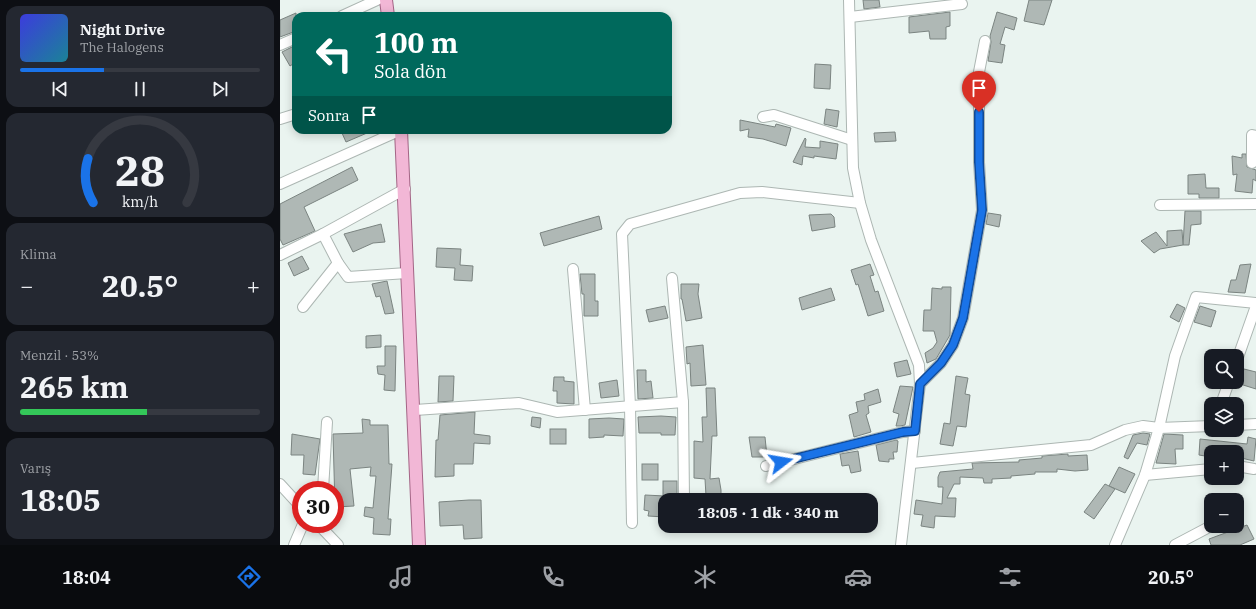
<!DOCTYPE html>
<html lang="tr">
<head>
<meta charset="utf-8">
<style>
	body { margin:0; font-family:"IBM Plex Serif",serif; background:#242831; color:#f1f3f6; height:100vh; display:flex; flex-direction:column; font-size:15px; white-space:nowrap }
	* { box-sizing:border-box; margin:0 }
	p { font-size:13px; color:#9ea1a6 }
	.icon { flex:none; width:22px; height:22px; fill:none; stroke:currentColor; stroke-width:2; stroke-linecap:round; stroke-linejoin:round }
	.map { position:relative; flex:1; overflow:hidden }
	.sheet { display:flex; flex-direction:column; gap:6px; padding:6px; background:#0d0f14; width:280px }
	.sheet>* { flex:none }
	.top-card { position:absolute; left:12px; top:12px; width:380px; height:122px; border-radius:12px; box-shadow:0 2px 10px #0003; background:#00695c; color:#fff; overflow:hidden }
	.buttons { position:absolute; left:924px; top:349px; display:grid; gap:8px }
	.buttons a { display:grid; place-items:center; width:40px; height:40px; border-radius:8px; background:#171b24; box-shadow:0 2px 10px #0003; font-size:20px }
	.speed { position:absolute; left:12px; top:481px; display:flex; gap:8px; font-size:20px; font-weight:700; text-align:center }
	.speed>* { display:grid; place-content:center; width:52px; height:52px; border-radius:50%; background:#171b24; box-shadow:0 2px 10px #0003; line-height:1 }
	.speed .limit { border:6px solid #d22; background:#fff; color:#111 }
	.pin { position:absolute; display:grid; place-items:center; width:34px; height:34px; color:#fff; margin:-41px -17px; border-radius:50% 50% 50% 0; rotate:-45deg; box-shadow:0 0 4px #0007 }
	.pin .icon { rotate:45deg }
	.me { position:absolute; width:44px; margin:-22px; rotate:76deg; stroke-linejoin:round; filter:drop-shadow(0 0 3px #0008) }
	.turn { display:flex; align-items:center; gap:14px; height:84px; padding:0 16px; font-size:18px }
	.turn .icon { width:52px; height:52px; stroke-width:2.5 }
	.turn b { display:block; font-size:28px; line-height:34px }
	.then { display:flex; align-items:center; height:38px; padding:0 16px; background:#0003; gap:8px; font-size:15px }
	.big { font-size:30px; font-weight:700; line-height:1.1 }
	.sheet .card { flex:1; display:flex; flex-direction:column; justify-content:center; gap:6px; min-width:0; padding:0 14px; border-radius:12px; background:#242831 }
	.sheet .dial { align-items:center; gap:0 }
	.dial svg { height:104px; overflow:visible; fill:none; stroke:#363941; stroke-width:7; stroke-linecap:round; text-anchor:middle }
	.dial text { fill:#f1f3f6; stroke:none }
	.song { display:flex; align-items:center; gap:12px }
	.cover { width:48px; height:48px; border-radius:6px; background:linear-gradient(135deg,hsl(240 70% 55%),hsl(190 70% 35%)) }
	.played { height:4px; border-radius:2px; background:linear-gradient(90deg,#1a73e8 35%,#363941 35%) }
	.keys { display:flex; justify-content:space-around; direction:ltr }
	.heat { display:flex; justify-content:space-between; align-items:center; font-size:22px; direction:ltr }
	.charge { height:6px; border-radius:3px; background:linear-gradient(90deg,#34c759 53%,#363941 0) }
	.trip { position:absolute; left:378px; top:493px; width:220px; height:40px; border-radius:12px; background:#171b24; box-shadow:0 2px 10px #0003; font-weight:700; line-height:40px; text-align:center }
	.dock { display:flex; height:64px; justify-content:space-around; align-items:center; background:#090b0e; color:#9ea1a6 }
	.dock .icon { width:28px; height:28px }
	.dock .selected { color:#1a73e8 }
	.dock b { font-size:18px; color:#f1f3f6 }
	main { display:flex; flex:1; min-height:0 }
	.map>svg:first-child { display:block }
	.building { fill:#afb8b5; stroke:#7b8481 }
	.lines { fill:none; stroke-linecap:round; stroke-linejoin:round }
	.minor-casing { stroke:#adb7b3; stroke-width:12 }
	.major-casing { stroke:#a46586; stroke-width:14 }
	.minor { stroke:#fff; stroke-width:10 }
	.major { stroke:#f2b7d6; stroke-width:12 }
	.route-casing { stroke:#114b97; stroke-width:10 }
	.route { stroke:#1a73e8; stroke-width:7 }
</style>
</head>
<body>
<main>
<section class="sheet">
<div class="card">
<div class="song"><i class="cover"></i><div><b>Night Drive</b><p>The Halogens</p></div></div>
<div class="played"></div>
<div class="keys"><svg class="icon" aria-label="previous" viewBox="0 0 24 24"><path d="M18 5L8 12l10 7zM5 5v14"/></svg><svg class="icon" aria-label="pause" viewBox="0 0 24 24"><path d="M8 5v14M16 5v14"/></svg><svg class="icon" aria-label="next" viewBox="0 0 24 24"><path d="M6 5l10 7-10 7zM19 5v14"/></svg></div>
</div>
<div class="card dial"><svg viewBox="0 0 100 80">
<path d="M14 69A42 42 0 1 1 86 69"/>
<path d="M14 69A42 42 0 0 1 10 35" stroke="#1a73e8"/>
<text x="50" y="56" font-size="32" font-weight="700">28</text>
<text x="50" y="72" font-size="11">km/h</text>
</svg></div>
<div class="card"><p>Klima</p>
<div class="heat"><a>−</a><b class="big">20.5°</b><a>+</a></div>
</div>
<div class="card"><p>Menzil · 53%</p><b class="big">265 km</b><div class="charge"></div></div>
<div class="card"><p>Varış</p><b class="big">18:05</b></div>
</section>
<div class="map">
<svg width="976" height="545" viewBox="0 0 976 545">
	<rect width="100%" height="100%" fill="#eaf4f0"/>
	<g class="building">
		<path d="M583 0H599L600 7 584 9Z"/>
		<path d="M749 0H772L764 25 744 21Z"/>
		<path d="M670 12V26L666 27V39H650L649 31 629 33V17Z"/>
		<path d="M717 12 737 18 734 30 725 27 720 44 725 45 722 63 708 61 711 42 710 36Z"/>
		<path d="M16 13V31L0 37V20Z"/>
		<path d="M16 45V62L10 66 2 52Z"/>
		<path d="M535 64 551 65 550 89 534 88Z"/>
		<path d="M546 109 559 111 557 127 544 124Z"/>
		<path d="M460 120 495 127 496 124 511 128 506 146 483 139 468 137 469 129 460 131Z"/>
		<path d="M70 130H94L66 142 62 133Z"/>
		<path d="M615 132 616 141 595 142 594 133Z"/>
		<path d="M525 138 526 139 525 147 540 148V141L558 144 556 159 534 156V158L523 156 522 165 513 162Z"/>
		<path d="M962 154H966L967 167 976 170V181L973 179 972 193 955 191 957 174 953 175 952 156 962 158Z"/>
		<path d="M72 167 78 180 24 207 35 231 3 245 0 239V204Z"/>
		<path d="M925 174 926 188H939V198H919V194H908V175Z"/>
		<path d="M905 211H921V224L911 225 909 245H903Z"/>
		<path d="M708 213 721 215 719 227 706 224Z"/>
		<path d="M551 214 554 217 555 227 532 231 529 215Z"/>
		<path d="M319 216 322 229 264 246 260 233Z"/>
		<path d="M101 224 105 242 93 243 73 252 64 234Z"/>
		<path d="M902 230 903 245 880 249 874 253 861 241 876 232 887 246V231Z"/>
		<path d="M157 248 181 249 180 265 193 266 192 281 174 280 175 268 156 267Z"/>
		<path d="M22 256 29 269 14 276 8 263Z"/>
		<path d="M590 264 594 275 590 276 595 292 598 291 604 311 588 316 578 284 576 285 571 270Z"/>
		<path d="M971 264 965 293 948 292 951 280H956L960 265Z"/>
		<path d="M300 274H315V301H318V316H304V294H302Z"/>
		<path d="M107 281 114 313 105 314 100 296 96 297 92 284Z"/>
		<path d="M401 284H419L418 294 422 318 406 321 402 299H401Z"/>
		<path d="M662 287H671L670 335 656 359 647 363 645 353 653 348 657 342 654 331H643L644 310H651L652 288 662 289Z"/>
		<path d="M551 288 555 300 522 310 519 298Z"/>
		<path d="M897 304 905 308 899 322 890 317Z"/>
		<path d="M385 306 388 318 369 322 366 310Z"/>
		<path d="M920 306 936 311 931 327 914 322Z"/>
		<path d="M101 335V347L86 348V336Z"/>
		<path d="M423 345 426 385 411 386 410 363 407 364 406 347Z"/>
		<path d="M105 346H116L115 391 104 390 105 375 98 374 97 366H105Z"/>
		<path d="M627 360 631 374 617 377 614 363Z"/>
		<path d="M964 369 976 372V389L960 384Z"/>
		<path d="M357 370H366V382L371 381 373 398 358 399Z"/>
		<path d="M159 376H174L173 401 158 402Z"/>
		<path d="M676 376 688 378 685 394 690 395 686 427 677 426 673 446 660 444 664 423 670 424Z"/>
		<path d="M274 377H284V381L294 382V404L277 403V391H273Z"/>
		<path d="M337 380 339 396 321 398 319 383Z"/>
		<path d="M620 386 633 387 625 425 620 426H616L619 414 613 412Z"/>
		<path d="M426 388H435L437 436H432L430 479 439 478 441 490V495L426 496 425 479 414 478V441L423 442 422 417H427Z"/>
		<path d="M598 389 601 402 588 406 589 413 586 415 591 432 574 437 569 415 578 412 576 402 585 400 584 394Z"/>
		<path d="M195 412 194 434 210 436V444L194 443 193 464H174V476L155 477 156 440H158L160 415Z"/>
		<path d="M381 416 396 417 395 435H381V433H359L358 417Z"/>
		<path d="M252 417 261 418 260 428 251 426Z"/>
		<path d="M329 418 344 419 343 436 324 435V437L309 438V419Z"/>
		<path d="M82 419 90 420V425H108L109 464H112L108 519H111L110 535 93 534 94 518 84 516 85 507 93 508 96 476H90L91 467 70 469 74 506 55 507 53 434 83 433Z"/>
		<rect x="270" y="429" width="16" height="15"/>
		<path d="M863 433 870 434 867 445 857 443 848 459 844 457 853 435Z"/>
		<path d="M12 434 40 439 35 475 23 474 24 455H11Z"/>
		<path d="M884 434 903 435V449H895L896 464 876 463Z"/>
		<path d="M469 437H485L487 457H472Z"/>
		<path d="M968 437 976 439 974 461 957 457V452H931V457L919 455 920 439 967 444Z"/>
		<path d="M616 440 618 441 617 452H613L614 459H609V462L599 461 596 445Z"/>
		<path d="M578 451 581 471 571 473 569 465 562 466 560 454Z"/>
		<path d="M788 454V456L807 455 808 470 795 471 777 469V472H755V474L731 476V478L712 479V483H704L703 478 680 477V484H674L667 498H676L675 517 655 516 654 528 641 526 643 515 634 514 636 500 662 504 663 487H658V477L660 472 693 469 692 463 739 462V460L762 458V456Z"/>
		<rect x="362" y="464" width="16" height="16"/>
		<path d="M839 467 855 474 845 493 829 486Z"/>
		<rect x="383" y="481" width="14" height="15"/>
		<path d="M825 484 835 489 814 519 804 512Z"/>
		<path d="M365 495 385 496V517L368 516 369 511 364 510Z"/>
		<path d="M189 500H201L202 538 184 539 183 525 160 526 159 502Z"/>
		<path d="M967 525 974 539 960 545H931L929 539Z"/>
	</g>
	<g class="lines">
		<g class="minor-casing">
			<g id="minor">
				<path d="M569 0 573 168 580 203 591 240 639 365 640 384 621 545"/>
				<path d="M62 16 97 0"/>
				<path d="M570 17 682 4"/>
				<path d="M0 45 16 38"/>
				<path d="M483 117 494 115 572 140"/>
				<path d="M0 119 16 114"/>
				<path d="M972 163V135L976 136"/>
				<path d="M0 184 121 130"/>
				<path d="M880 205 976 204"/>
				<path d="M0 255 43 234 125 189"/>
				<path d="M58 263 68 277 127 273"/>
				<path d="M293 269 305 410"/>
				<path d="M392 278 403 402 404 500"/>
				<path d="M23 307 58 263 43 234"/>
				<path d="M957 360 976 306"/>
				<path d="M640 384 661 363 673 345 683 318 702 210 699 162V72L705 41"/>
				<path d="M941 404 949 382"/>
				<path d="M135 410 239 403 277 412 403 402"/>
				<path d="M957 425 976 424"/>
				<path d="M632 463 811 445 845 430 863 426 879 428 931 426"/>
				<path d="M486 466 623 432 635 431"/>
				<path d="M957 466 974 469"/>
				<path d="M865 475 931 469"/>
				<path d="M0 484 21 507"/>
				<path d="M43 490 47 422"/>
				<path d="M352 523 350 406 342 234 350 224 460 193 482 192 580 203"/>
				<path d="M38 524 58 545"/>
				<path d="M14 545 23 524"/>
				<path d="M835 545 865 475 879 428 895 356 916 297 976 303"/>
				<path d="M895 545 931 526"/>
			</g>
		</g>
		<g class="major-casing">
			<g id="major">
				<path d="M106 0 108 16"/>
				<path d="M121 130 139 545"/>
			</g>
		</g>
		<use href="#minor" class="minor"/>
		<use href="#major" class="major"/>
	</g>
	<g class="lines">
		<g class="route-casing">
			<path id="route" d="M501 462 623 432 635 431 640 384 661 363 673 345 683 318 702 210 699 162V112"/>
		</g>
		<use href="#route" class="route"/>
	</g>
</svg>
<div class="buttons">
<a><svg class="icon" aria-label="search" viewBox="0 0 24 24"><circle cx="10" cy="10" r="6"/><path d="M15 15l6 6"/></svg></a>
<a><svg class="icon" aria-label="layers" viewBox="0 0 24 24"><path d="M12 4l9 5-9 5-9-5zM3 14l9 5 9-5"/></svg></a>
<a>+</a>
<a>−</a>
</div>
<div class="speed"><div class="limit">30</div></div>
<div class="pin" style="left:699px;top:112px;background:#d93025"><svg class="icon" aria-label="arrive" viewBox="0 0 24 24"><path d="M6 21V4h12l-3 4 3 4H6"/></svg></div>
<svg class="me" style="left:501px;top:462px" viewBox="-20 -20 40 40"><path d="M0-17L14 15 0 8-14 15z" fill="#1a73e8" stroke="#fff" stroke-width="4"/></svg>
<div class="trip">18:05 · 1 dk · 340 m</div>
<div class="top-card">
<div class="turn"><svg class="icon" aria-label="left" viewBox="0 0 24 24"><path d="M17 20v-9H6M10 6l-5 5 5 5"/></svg><div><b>100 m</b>Sola dön</div></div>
<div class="then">Sonra<svg class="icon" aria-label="arrive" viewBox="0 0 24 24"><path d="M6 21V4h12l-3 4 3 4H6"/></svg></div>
</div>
</div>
</main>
<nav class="dock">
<b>18:04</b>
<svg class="icon selected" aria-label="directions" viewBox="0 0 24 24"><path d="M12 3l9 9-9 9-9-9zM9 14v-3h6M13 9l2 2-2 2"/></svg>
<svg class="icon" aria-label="music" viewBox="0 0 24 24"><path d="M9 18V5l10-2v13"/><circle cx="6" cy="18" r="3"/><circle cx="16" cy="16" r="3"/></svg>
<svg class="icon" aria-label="phone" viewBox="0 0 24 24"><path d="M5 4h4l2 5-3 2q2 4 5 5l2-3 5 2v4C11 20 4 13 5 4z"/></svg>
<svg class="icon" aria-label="climate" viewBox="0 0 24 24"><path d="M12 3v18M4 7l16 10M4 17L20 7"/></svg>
<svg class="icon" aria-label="car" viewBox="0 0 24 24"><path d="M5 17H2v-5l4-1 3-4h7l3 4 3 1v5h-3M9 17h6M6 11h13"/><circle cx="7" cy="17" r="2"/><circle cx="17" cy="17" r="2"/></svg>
<svg class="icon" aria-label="filters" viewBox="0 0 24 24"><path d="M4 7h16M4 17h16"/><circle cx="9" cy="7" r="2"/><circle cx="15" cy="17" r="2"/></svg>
<b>20.5°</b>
</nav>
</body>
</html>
